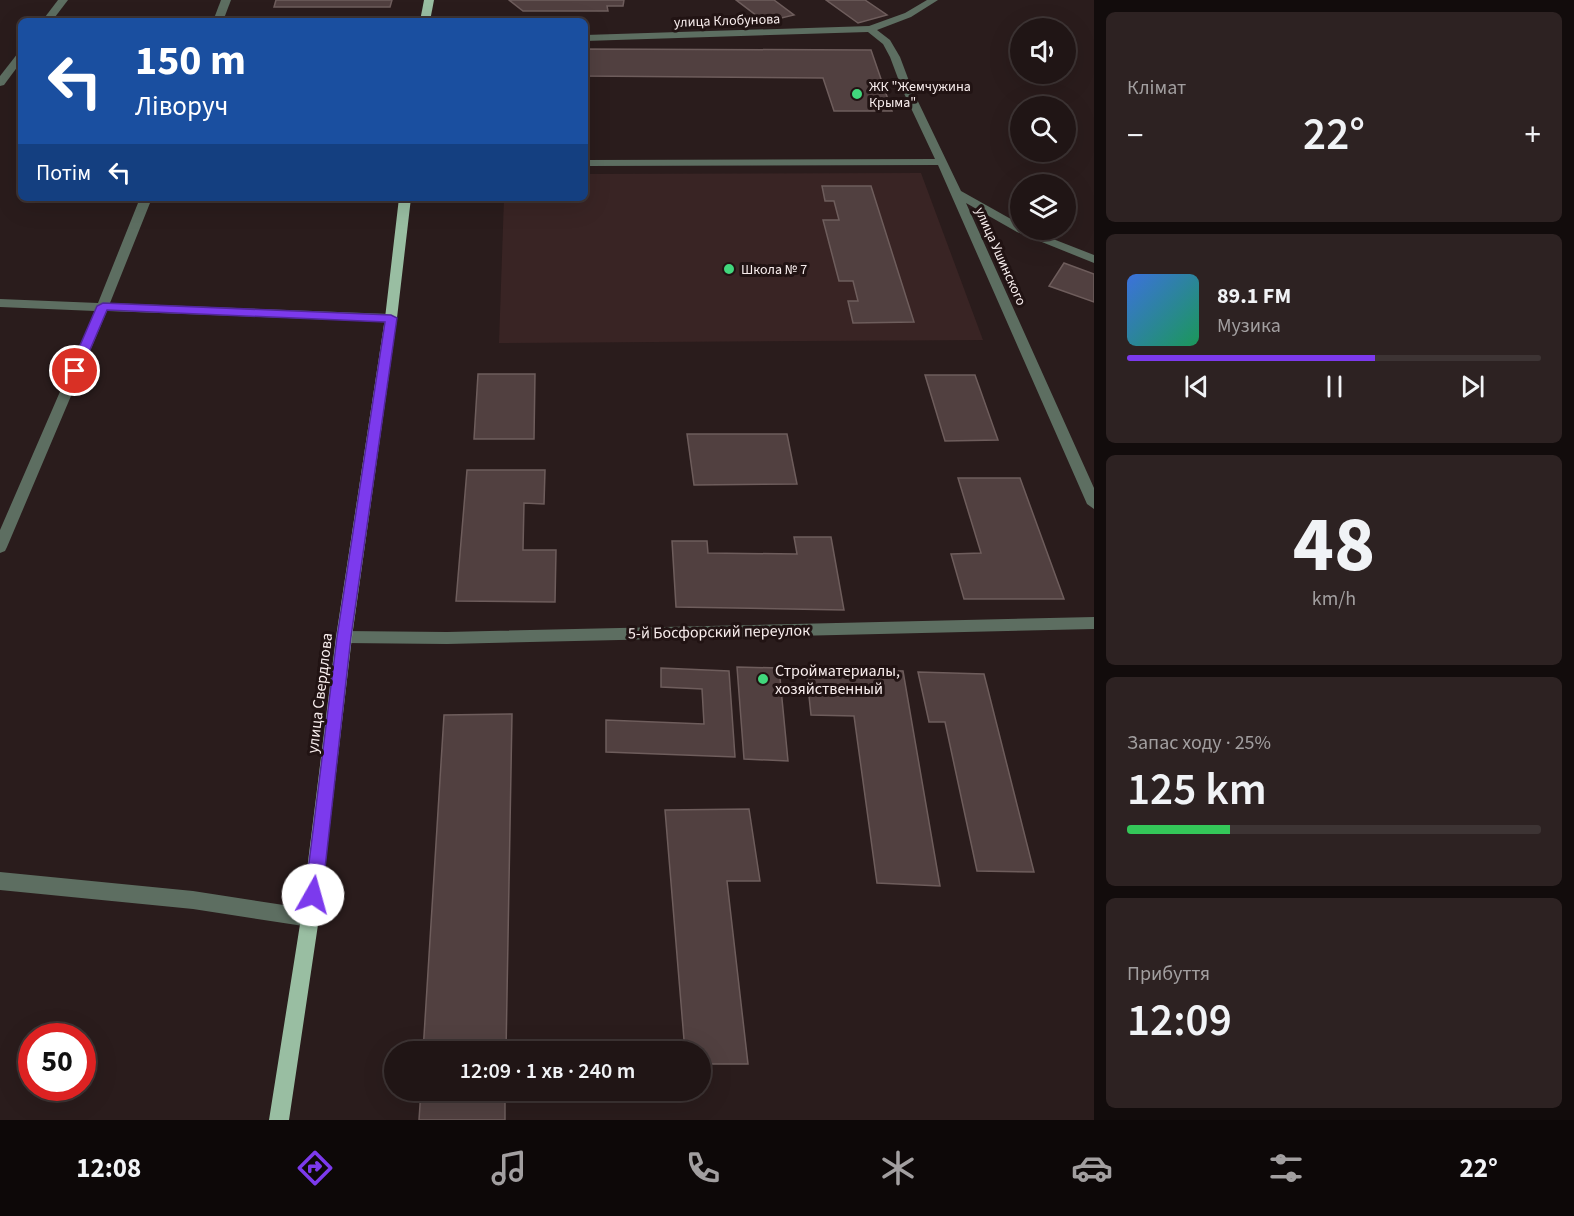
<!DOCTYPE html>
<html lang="uk">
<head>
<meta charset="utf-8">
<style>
	body { margin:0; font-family:"Source Sans 3",sans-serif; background:#2d2222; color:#f1f3f6; height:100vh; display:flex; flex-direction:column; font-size:22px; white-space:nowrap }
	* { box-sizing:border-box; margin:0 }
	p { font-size:20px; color:#a29fa0 }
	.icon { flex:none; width:33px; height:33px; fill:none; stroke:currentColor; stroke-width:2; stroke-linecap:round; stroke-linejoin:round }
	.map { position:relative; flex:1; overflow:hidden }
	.sheet { display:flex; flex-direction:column; gap:12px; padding:12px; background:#120c0c; width:480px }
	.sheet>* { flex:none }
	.banner { position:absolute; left:18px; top:18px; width:570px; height:183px; border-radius:9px; box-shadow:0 6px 24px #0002,0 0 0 2px #3d3434; background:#1a4fa0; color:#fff; overflow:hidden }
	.tools { position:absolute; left:1010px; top:18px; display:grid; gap:12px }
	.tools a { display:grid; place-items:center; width:66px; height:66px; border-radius:50%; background:#201515; box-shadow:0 6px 24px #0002,0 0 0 2px #3d3434; font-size:30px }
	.speed { position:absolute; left:18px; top:1023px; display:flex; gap:12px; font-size:30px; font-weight:700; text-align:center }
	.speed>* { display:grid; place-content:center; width:78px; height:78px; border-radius:50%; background:#201515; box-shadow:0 6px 24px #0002,0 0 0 2px #3d3434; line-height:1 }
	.speed .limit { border:9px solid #d22; background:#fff; color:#111 }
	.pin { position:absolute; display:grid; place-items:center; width:51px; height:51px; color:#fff; margin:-26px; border:3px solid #fff; border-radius:50%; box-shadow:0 2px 6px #0007 }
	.me { position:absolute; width:66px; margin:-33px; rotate:7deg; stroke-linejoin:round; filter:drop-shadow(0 0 4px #0008) }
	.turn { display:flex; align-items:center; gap:21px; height:126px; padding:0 18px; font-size:27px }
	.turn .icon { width:78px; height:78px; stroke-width:2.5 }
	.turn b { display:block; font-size:42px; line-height:51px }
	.then { display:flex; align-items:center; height:57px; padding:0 18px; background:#0003; gap:12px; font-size:22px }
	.big { font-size:45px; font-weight:600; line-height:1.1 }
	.sheet .tile { flex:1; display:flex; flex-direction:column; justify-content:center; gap:9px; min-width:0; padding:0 21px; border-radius:9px; background:#2d2222 }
	.sheet .dial { align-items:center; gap:0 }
	.dial b { font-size:78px; line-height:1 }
	.song { display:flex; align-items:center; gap:18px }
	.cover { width:72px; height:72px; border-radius:9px; background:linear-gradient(135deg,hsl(220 70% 55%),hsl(150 70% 35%)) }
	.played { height:6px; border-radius:3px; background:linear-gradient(90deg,#7c3aed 60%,#3d3434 60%) }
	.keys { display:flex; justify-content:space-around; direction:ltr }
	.heat { display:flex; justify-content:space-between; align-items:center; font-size:33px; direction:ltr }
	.charge { height:9px; border-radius:4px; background:linear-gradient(90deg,#34c759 25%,#3d3434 0) }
	.trip { position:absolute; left:384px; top:1041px; width:327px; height:60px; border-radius:30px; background:#201515; box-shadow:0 6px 24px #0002,0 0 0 2px #3d3434; font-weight:600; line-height:60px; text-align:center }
	.tabs { display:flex; height:96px; justify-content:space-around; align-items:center; background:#0d0808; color:#a29fa0 }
	.tabs .icon { width:42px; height:42px }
	.tabs .current { color:#7c3aed }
	.tabs b { font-size:27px; color:#f1f3f6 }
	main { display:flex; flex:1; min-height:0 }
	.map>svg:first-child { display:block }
	.built { fill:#392424 }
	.building { fill:#514040; stroke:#6e5d5c; stroke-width:1.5 }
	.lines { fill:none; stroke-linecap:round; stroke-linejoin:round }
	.minor { fill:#5d6e61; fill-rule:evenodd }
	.major { fill:#99bea2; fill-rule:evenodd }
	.route { fill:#7c3aed; stroke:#51269a; stroke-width:1.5 }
	.poi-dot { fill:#41d77c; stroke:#211313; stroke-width:2 }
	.labels { text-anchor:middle; stroke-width:6; stroke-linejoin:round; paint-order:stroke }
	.far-street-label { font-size:14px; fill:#f8eded; stroke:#211313 }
	.far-poi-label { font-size:14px; fill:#f8eded; stroke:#211313; text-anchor:start }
	.street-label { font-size:16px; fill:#f8eded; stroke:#211313 }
	.poi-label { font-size:16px; fill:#f8eded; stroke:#211313; text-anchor:start }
</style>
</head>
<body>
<main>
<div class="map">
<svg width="1094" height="1120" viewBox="0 0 1094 1120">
	<rect width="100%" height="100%" fill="#2a1c1c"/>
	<path class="built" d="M921 173 983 340 499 343 504 198H585V174Z"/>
	<g class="building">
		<path d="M276 0H392L390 7H274Z"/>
		<path d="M509 0H624L623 6H607L608 11H523Z"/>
		<path d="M736 0H774L794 15 765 22Z"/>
		<path d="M826 0H865L887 15 858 23Z"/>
		<path d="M585 49 871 50 892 111H834L823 78 585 76Z"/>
		<path d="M822 186H871L914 322 853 323 848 301H858L853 281H839L823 220H839L834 201H825Z"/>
		<path d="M1064 263 1094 274V302L1049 286Z"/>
		<path d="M478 374H535L534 439H474Z"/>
		<path d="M925 375H975L998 440 945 441Z"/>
		<path d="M687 434H787L797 484 694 485Z"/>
		<path d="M467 470H545L544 504 524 503 523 550H556L555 602 456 601Z"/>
		<path d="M958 478H1020L1064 599H964L951 554 981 553Z"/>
		<path d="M794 537H831L844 610 676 607 672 541H707L708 553 797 554Z"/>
		<path d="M737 667 779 668 788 761 744 759Z"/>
		<path d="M661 668 729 671 735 757 606 752V720L704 724 702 689 661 687Z"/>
		<path d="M806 668 903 671 940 886 877 883 854 716 811 715Z"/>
		<path d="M918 672 984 674 1034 872 977 871 945 722H929Z"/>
		<path d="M512 714 506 1052H423L444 715Z"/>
		<path d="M749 809 760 881H727L748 1064H700V1052H685L665 810Z"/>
		<path d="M421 1090H505V1120H419Z"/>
	</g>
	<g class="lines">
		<g class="minor">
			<path d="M58 0H68L52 21H42Z"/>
			<path d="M221 0H231L223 21H213Z"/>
			<path d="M927 0H938L911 17 877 30 890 40 900 57 912 89 961 191 1020 224V230H1030L1094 255V263L1017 232 966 203 1094 488V509L1087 504 938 165 585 166V160L935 159 902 89 890 57 883 44 868 32 585 41V35L869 26 905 13Z"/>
			<path d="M21 52V62L4 85 0 86V76L18 53Z"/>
			<path d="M140 198H152L110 303 391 314 397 318 391 322 107 311 7 547 5 551 0 553V530L95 311 0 307V299L98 303Z"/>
			<path d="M1094 617V629L447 644 344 643 338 642 336 637 338 632 344 631 447 632Z"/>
			<path d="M0 872 193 891 310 909 317 912 319 918 317 924 310 927 193 909 0 890Z"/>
		</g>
		<g class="major">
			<path d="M424 0H434L430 21H420Z"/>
			<path d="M399 198H411L397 318 352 637 319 918 289 1120H269L301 918 336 637 385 318Z"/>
		</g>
	</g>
	<path class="route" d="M103 303 391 315 397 318 351 637 322 895 319 900 313 903 307 900 305 895 337 637 385 322 107 310 81 371 75 375 71 374 69 371 97 306Z"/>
	<g class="poi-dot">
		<circle cx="857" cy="94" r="6"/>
		<circle cx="729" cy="269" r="6"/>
		<circle cx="763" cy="679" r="6"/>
	</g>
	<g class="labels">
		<g class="far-street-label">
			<text transform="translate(727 20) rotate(-2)" y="5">улица Клобунова</text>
			<text transform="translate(1001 256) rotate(66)" y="5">улица Ушинского</text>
		</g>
		<g class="far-poi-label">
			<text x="869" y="91">ЖК "Жемчужина<tspan x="869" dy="16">Крыма"</tspan></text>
			<text x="741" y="274">Школа № 7</text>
		</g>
		<g class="street-label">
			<text transform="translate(719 631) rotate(-1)" y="6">5-й Босфорский переулок</text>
			<text transform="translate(319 693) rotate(-83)" y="6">улица Свердлова</text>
		</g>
		<g class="poi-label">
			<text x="775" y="676">Стройматериалы,<tspan x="775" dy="18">хозяйственный</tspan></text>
		</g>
	</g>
</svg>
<div class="tools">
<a><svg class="icon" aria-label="sound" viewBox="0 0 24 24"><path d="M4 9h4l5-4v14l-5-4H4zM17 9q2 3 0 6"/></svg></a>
<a><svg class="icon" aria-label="search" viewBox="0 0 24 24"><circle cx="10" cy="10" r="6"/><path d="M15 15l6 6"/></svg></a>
<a><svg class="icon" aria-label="layers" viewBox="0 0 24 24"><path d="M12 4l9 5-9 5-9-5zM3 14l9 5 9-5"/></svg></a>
</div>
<div class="speed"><div class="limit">50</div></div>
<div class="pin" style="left:75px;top:371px;background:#d93025"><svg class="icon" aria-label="arrive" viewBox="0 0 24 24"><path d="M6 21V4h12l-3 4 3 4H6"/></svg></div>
<svg class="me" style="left:313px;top:895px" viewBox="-20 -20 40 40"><circle r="19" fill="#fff"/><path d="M0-13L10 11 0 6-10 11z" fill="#7c3aed"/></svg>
<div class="trip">12:09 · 1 хв · 240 m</div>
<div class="banner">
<div class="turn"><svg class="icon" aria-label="left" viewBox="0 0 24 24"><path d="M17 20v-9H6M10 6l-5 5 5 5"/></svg><div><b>150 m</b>Ліворуч</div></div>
<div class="then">Потім<svg class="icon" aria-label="left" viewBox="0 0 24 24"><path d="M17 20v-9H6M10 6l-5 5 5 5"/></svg></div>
</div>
</div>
<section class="sheet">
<div class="tile"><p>Клімат</p>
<div class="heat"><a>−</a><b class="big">22°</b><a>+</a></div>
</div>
<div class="tile">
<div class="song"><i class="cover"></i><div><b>89.1 FM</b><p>Музика</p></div></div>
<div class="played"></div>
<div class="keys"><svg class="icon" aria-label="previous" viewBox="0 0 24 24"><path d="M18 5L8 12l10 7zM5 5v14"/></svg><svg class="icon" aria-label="pause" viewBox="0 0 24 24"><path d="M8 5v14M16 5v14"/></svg><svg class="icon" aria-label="next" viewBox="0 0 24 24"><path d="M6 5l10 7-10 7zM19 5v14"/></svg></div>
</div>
<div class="tile dial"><b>48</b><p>km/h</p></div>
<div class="tile"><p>Запас ходу · 25%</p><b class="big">125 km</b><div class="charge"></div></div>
<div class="tile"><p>Прибуття</p><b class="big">12:09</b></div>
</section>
</main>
<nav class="tabs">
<b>12:08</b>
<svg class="icon current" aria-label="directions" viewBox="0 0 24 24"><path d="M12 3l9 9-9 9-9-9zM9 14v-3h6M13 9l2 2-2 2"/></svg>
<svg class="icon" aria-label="music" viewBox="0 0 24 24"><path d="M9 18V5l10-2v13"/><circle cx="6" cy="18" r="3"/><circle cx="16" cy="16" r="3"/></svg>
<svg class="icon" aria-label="phone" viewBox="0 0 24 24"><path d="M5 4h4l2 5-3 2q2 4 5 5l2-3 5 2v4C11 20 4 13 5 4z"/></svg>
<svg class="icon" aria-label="climate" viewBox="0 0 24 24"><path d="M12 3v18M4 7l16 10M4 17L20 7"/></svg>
<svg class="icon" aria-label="car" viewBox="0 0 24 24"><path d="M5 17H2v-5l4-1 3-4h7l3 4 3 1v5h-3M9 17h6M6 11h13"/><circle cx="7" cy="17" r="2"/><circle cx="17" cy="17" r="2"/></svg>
<svg class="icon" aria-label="filters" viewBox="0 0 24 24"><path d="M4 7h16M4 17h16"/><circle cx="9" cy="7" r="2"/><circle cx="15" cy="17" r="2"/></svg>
<b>22°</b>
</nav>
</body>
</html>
